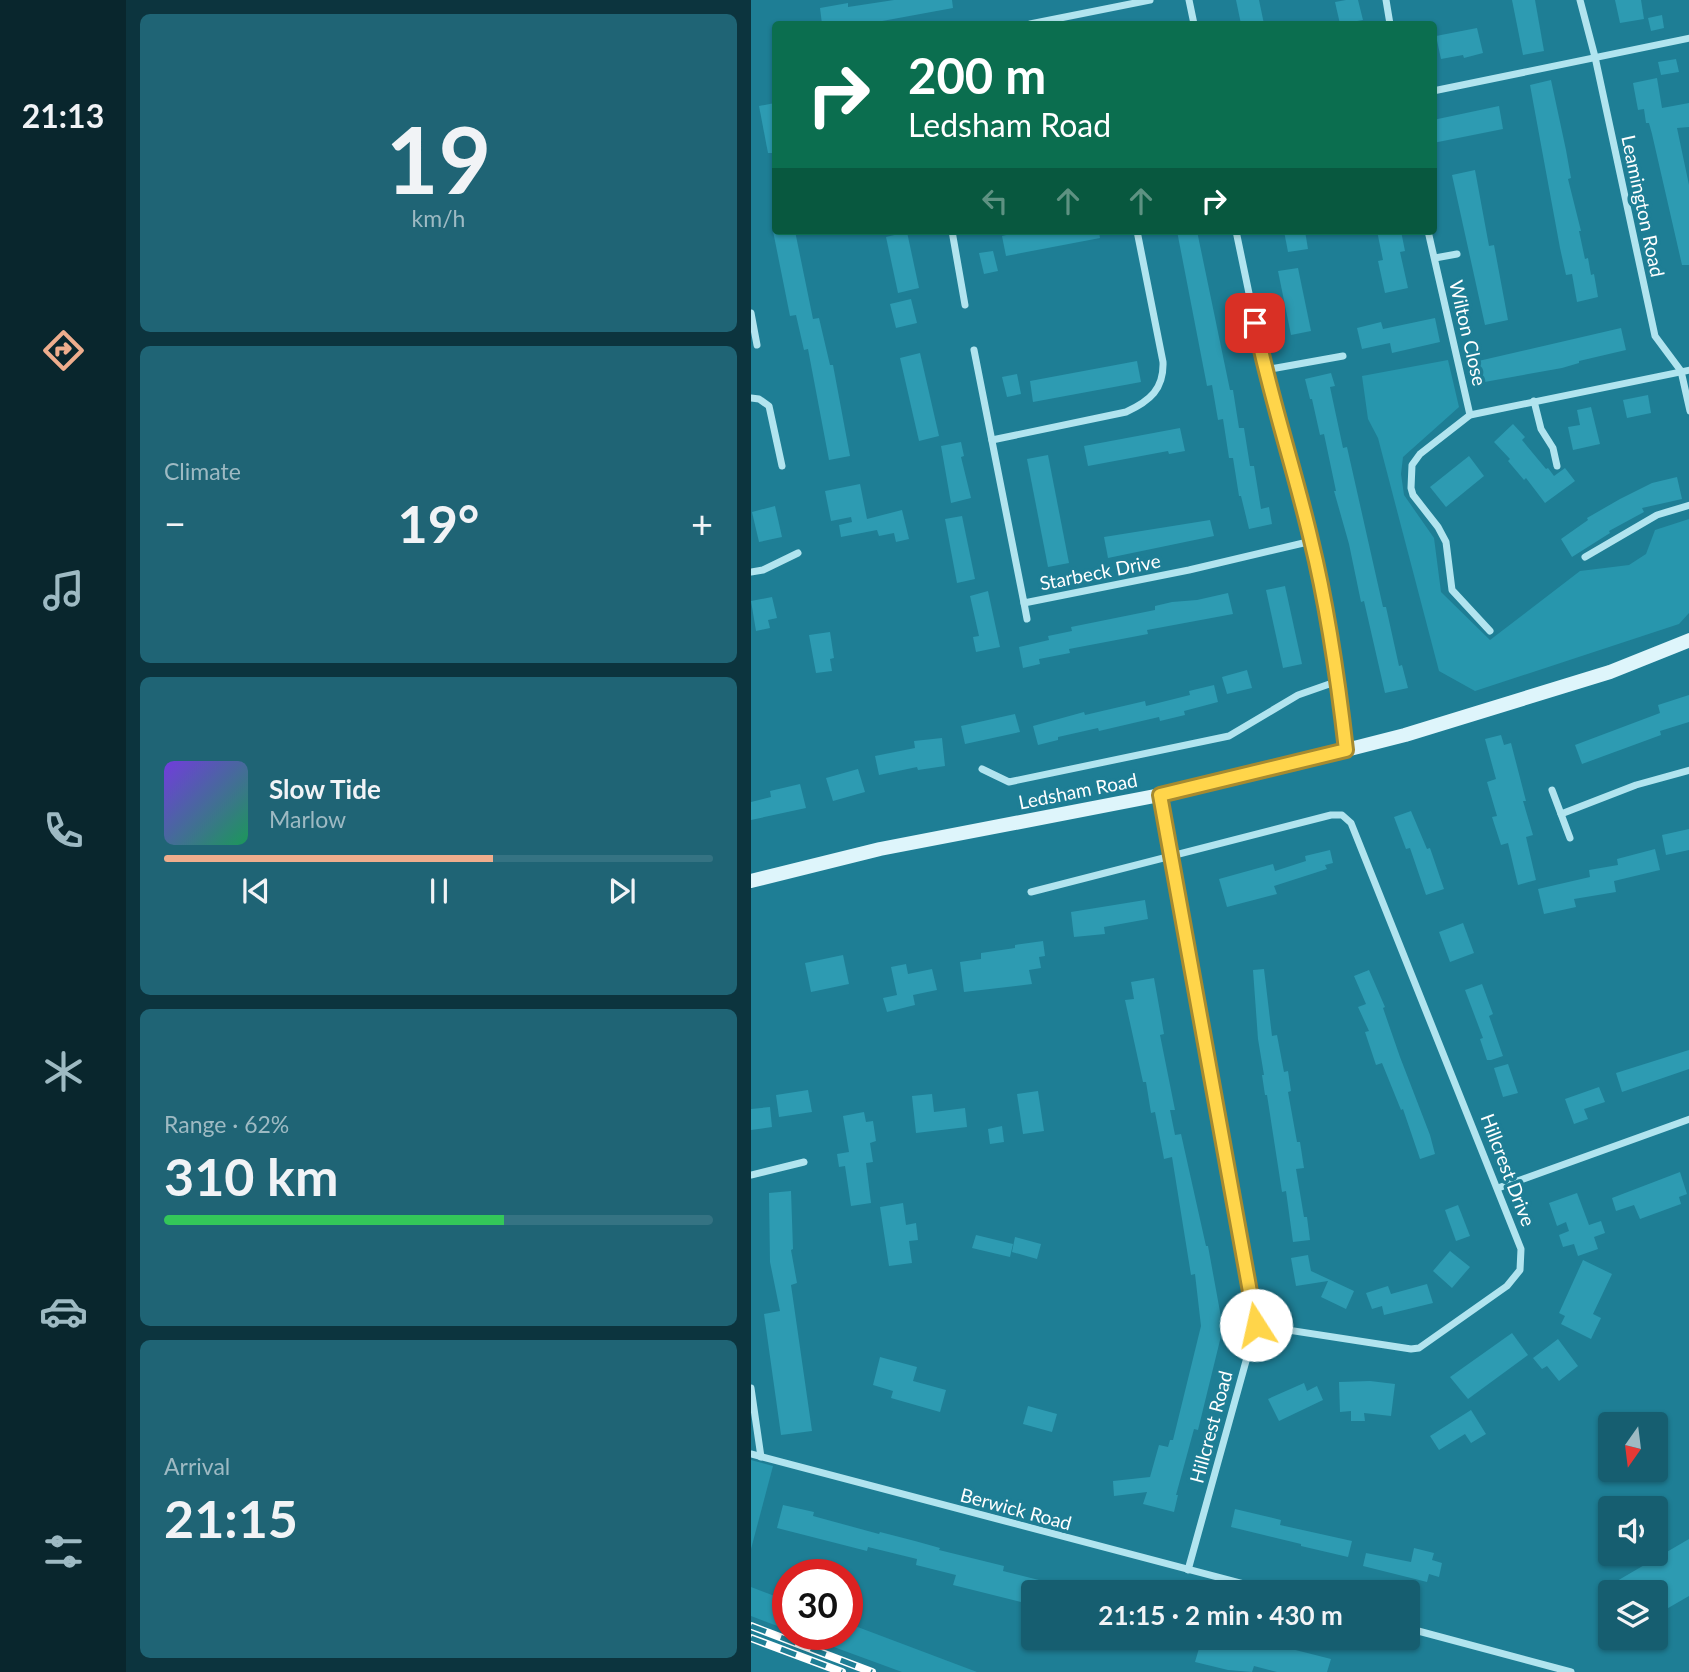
<!DOCTYPE html>
<html lang="en">
<head>
<meta charset="utf-8">
<style>
	body { margin:0; font-family:Lato,sans-serif; background:#1f6475; color:#f1f3f6; height:100vh; display:flex; flex-direction:column; font-size:26px; white-space:nowrap }
	* { box-sizing:border-box; margin:0 }
	p { font-size:23px; color:#9ebac3 }
	.icon { flex:none; width:38px; height:38px; fill:none; stroke:currentColor; stroke-width:2; stroke-linecap:round; stroke-linejoin:round }
	.map { position:relative; flex:1; overflow:hidden }
	.sheet { display:flex; flex-direction:column; gap:14px; padding:14px; background:#0c343e; width:625px }
	.sheet>* { flex:none }
	.guide { position:absolute; left:21px; top:21px; width:665px; height:214px; border-radius:7px; box-shadow:0 2px 5px #0004; background:#0b6e4f; color:#fff; overflow:hidden }
	.needle { width:46px; rotate:194deg }
	.buttons { position:absolute; left:847px; top:1412px; display:grid; gap:14px }
	.buttons a { display:grid; place-items:center; width:70px; height:70px; border-radius:7px; background:#165e70; box-shadow:0 2px 5px #0004; font-size:35px }
	.speed { position:absolute; left:21px; top:1559px; display:flex; gap:14px; font-size:35px; font-weight:700; text-align:center }
	.speed>* { display:grid; place-content:center; width:91px; height:91px; border-radius:50%; background:#165e70; box-shadow:0 2px 5px #0004; line-height:1 }
	.speed .limit { border:10px solid #d22; background:#fff; color:#111 }
	.pin { position:absolute; display:grid; place-items:center; width:60px; height:60px; color:#fff; margin:-30px; border-radius:14px; box-shadow:0 4px 10px #0006 }
	.me { position:absolute; width:77px; margin:-38px; rotate:350deg; stroke-linejoin:round; filter:drop-shadow(0 0 5px #0008) }
	.turn { display:flex; align-items:center; gap:24px; height:147px; padding:0 21px; font-size:32px }
	.turn .icon { width:91px; height:91px; stroke-width:2.5 }
	.turn b { display:block; font-size:49px; line-height:60px }
	.lanes { display:flex; align-items:center; height:66px; padding:0 21px; background:#0003; justify-content:center; gap:35px; direction:ltr }
	.lanes .off { opacity:.35 }
	.big { font-size:52px; font-weight:700; line-height:1.1 }
	.sheet .widget { flex:1; display:flex; flex-direction:column; justify-content:center; gap:10px; min-width:0; padding:0 24px; border-radius:10px; background:#1f6475 }
	.sheet .dial { align-items:center; gap:0 }
	.dial b { font-size:91px; line-height:1 }
	.song { display:flex; align-items:center; gap:21px }
	.cover { width:84px; height:84px; border-radius:10px; background:linear-gradient(135deg,hsl(260 70% 55%),hsl(150 70% 35%)) }
	.played { height:7px; border-radius:4px; background:linear-gradient(90deg,#eead8d 60%,#357383 60%) }
	.keys { display:flex; justify-content:space-around; direction:ltr }
	.heat { display:flex; justify-content:space-between; align-items:center; font-size:38px; direction:ltr }
	.charge { height:10px; border-radius:5px; background:linear-gradient(90deg,#34c759 62%,#357383 0) }
	.trip { position:absolute; left:270px; top:1580px; width:399px; height:70px; border-radius:7px; background:#165e70; box-shadow:0 2px 5px #0004; font-weight:700; line-height:70px; text-align:center }
	main { display:flex; flex:1; min-height:0 }
	.tabs { display:flex; flex-direction:column; width:126px; justify-content:space-around; align-items:center; background:#09262d; color:#9ebac3 }
	.tabs .icon { width:49px; height:49px }
	.tabs .active { color:#eead8d }
	.tabs b { font-size:32px; color:#f1f3f6 }
	.map>svg:first-child { display:block }
	.green { fill:#2796ad }
	.building { fill:#2d9bb2 }
	.lines { fill:none; stroke-linecap:round; stroke-linejoin:round }
	.street { stroke:#b1e4ef; stroke-width:7 }
	.secondary { stroke:#def5fb; stroke-width:14 }
	.rail-casing { stroke:#fff; stroke-width:8 }
	.rail { stroke:#1e7e95; stroke-width:5; stroke-dasharray:16; stroke-linecap:butt }
	.route-casing { stroke:#a68a30; stroke-width:18 }
	.route { stroke:#ffd54a; stroke-width:12 }
	.labels { text-anchor:middle; stroke-width:7; stroke-linejoin:round; paint-order:stroke }
	.street-label { font-size:19px; fill:#fff; stroke:#1e7e95 }
</style>
</head>
<body>
<main>
<nav class="tabs">
<b>21:13</b>
<svg class="icon active" aria-label="directions" viewBox="0 0 24 24"><path d="M12 3l9 9-9 9-9-9zM9 14v-3h6M13 9l2 2-2 2"/></svg>
<svg class="icon" aria-label="music" viewBox="0 0 24 24"><path d="M9 18V5l10-2v13"/><circle cx="6" cy="18" r="3"/><circle cx="16" cy="16" r="3"/></svg>
<svg class="icon" aria-label="phone" viewBox="0 0 24 24"><path d="M5 4h4l2 5-3 2q2 4 5 5l2-3 5 2v4C11 20 4 13 5 4z"/></svg>
<svg class="icon" aria-label="climate" viewBox="0 0 24 24"><path d="M12 3v18M4 7l16 10M4 17L20 7"/></svg>
<svg class="icon" aria-label="car" viewBox="0 0 24 24"><path d="M5 17H2v-5l4-1 3-4h7l3 4 3 1v5h-3M9 17h6M6 11h13"/><circle cx="7" cy="17" r="2"/><circle cx="17" cy="17" r="2"/></svg>
<svg class="icon" aria-label="filters" viewBox="0 0 24 24"><path d="M4 7h16M4 17h16"/><circle cx="9" cy="7" r="2"/><circle cx="15" cy="17" r="2"/></svg>
</nav>
<section class="sheet">
<div class="widget dial"><b>19</b><p>km/h</p></div>
<div class="widget"><p>Climate</p>
<div class="heat"><a>−</a><b class="big">19°</b><a>+</a></div>
</div>
<div class="widget">
<div class="song"><i class="cover"></i><div><b>Slow Tide</b><p>Marlow</p></div></div>
<div class="played"></div>
<div class="keys"><svg class="icon" aria-label="previous" viewBox="0 0 24 24"><path d="M18 5L8 12l10 7zM5 5v14"/></svg><svg class="icon" aria-label="pause" viewBox="0 0 24 24"><path d="M8 5v14M16 5v14"/></svg><svg class="icon" aria-label="next" viewBox="0 0 24 24"><path d="M6 5l10 7-10 7zM19 5v14"/></svg></div>
</div>
<div class="widget"><p>Range · 62%</p><b class="big">310 km</b><div class="charge"></div></div>
<div class="widget"><p>Arrival</p><b class="big">21:15</b></div>
</section>
<div class="map">
<svg width="939" height="1672" viewBox="0 0 939 1672">
	<rect width="100%" height="100%" fill="#1e7e95"/>
	<g class="green">
		<path d="M697 360 708 407 652 457 650 474 653 495 683 538 690 592 739 640 829 571 878 565 895 554 904 530 938 519V613L928 624 724 691 688 671 627 438 617 419 611 376Z"/>
		<path d="M0 1460 22 1466 0 1549Z"/>
		<path d="M0 1587 37 1601V1630L0 1616Z"/>
		<path d="M96 1623 226 1672H151L50 1635 96 1634Z"/>
	</g>
	<g class="building">
		<path d="M143 0H201L202 8 115 24H71L69 8 97 3V7Z"/>
		<path d="M485 0H508L513 24H490Z"/>
		<path d="M595 0H607L612 20 589 24 584 2Z"/>
		<path d="M761 0H784L793 51 772 55Z"/>
		<path d="M864 0H890L893 19 869 23Z"/>
		<path d="M911 15 913 28 900 31 897 18Z"/>
		<path d="M726 28 732 53 713 58 712 55 690 59 685 36Z"/>
		<path d="M925 59 928 72 910 75 907 62Z"/>
		<path d="M906 78 911 108 938 103V127L926 128 938 185V265H931L901 134 898 123H895L893 109 887 110 882 83Z"/>
		<path d="M800 80 815 150 820 178 817 179 830 231H828L834 259 837 258 840 275 843 274 847 297 826 302 821 274 815 275 809 248 779 85Z"/>
		<path d="M24 103V153H17L8 106Z"/>
		<path d="M748 106 752 129 682 143V120Z"/>
		<path d="M724 170 738 246 743 245 757 320 734 325 701 175Z"/>
		<path d="M22 231H44L62 319 68 318 79 365H82L99 456 78 460 57 349 53 350 45 315 39 316Z"/>
		<path d="M272 231H348L349 238 255 256 251 236Z"/>
		<path d="M426 231H446L479 390H482L488 428H493L499 466H503L510 509 518 507 521 524 498 529 490 496H488L482 458H478L472 419 467 420 461 385 456 386Z"/>
		<path d="M533 231H554L557 249 537 252Z"/>
		<path d="M626 231H650L654 251 649 252 657 288 634 293 627 261 632 260Z"/>
		<path d="M156 232 168 288 147 293 135 237Z"/>
		<path d="M242 251 247 271 233 274 228 253Z"/>
		<path d="M547 268 560 331 540 335 527 271Z"/>
		<path d="M160 299 166 323 145 328 139 304Z"/>
		<path d="M684 318 689 342 641 353 639 343 611 349 606 328 630 322 632 329Z"/>
		<path d="M870 328 875 350 828 361V363L811 368 728 383 723 362Z"/>
		<path d="M169 353 188 436 168 441 149 358Z"/>
		<path d="M386 361 390 382 282 402 279 381Z"/>
		<path d="M580 373 584 386 579 387 592 448 596 447 632 607H635L648 666 651 665 657 688 634 693 613 601 610 602 598 544 583 491H585L573 434 569 435 561 399H559L554 379Z"/>
		<path d="M266 374 270 394 256 397 251 377Z"/>
		<path d="M897 395 900 413 876 418 872 400Z"/>
		<path d="M840 407 849 444 822 450 817 427 829 425 826 410Z"/>
		<path d="M762 424 774 437 771 440 795 469 797 468 803 476 814 468 824 481 794 503 775 478 773 480 757 461 759 459 743 442Z"/>
		<path d="M429 428 434 451 418 454 417 451 337 466 333 446Z"/>
		<path d="M210 442 213 456 210 457 220 498 200 503 190 446Z"/>
		<path d="M297 455 318 563 297 567 276 459Z"/>
		<path d="M718 456 733 476 695 507 679 487Z"/>
		<path d="M926 477 931 499 891 508 893 512 858 531 859 533 821 557 810 539 837 520 836 518 869 499 901 483Z"/>
		<path d="M109 484 116 519 151 510 158 539 145 542 143 533 128 536 126 530 90 537 88 525 101 522 100 517 80 521 74 491Z"/>
		<path d="M24 506 31 537 8 542 1 512Z"/>
		<path d="M211 516 224 579 206 583 194 519Z"/>
		<path d="M459 520 463 536 357 558 353 537Z"/>
		<path d="M534 586 551 664 532 668 515 590Z"/>
		<path d="M237 591 249 647 225 652 222 637 228 636 219 596Z"/>
		<path d="M477 593 482 614 396 630 397 634 318 649 319 653 288 659 289 664 272 668 268 647 298 640 297 636 321 631 320 627 404 610V606L421 602 446 600Z"/>
		<path d="M21 597 26 618 17 620 19 628 5 631 0 601Z"/>
		<path d="M79 632 83 658 79 659 81 671 65 673 58 635Z"/>
		<path d="M496 670 501 688 476 694 471 677Z"/>
		<path d="M463 685 467 702 433 711 434 715 409 721 408 717 348 731 347 728 307 737V740L287 745 282 726 333 712 334 715 394 701 395 706 439 695 438 691Z"/>
		<path d="M938 695V722L909 731 910 735 831 764 824 745 909 713 907 705Z"/>
		<path d="M264 714 269 732 214 744 210 726Z"/>
		<path d="M750 735 753 745 760 743 775 801H772L782 835 775 837 785 880 767 885 757 843 750 845 741 817 746 816 736 782 745 779 734 739Z"/>
		<path d="M191 738 194 766 167 770 166 767 128 775 124 756 164 748 163 741Z"/>
		<path d="M107 769 114 792 82 801 75 778Z"/>
		<path d="M49 784 55 808 0 820V802L20 797 19 791Z"/>
		<path d="M660 811 676 849 679 848 693 889 675 895 659 848 655 849 643 817Z"/>
		<path d="M938 829V850L915 855 911 835Z"/>
		<path d="M904 849 909 870 863 881 865 892 823 899 825 907 793 914 787 889 839 877 838 870 867 865 866 859Z"/>
		<path d="M579 850 582 863 574 865 576 869 523 886 526 894 476 907 468 879 522 864 524 871 555 861 554 856Z"/>
		<path d="M394 900 397 919 353 927 354 934 323 937 320 912Z"/>
		<path d="M712 923 723 953 699 962 688 932Z"/>
		<path d="M292 941 294 956 288 957 290 968 278 970 281 984 213 992 209 962 230 959V953L264 948V945Z"/>
		<path d="M92 955 98 984 60 992 54 963Z"/>
		<path d="M155 964 157 974 181 969 186 990 162 995 164 1005 136 1012 132 998 146 995 140 967Z"/>
		<path d="M513 969 521 1036 526 1035 533 1072 537 1071 540 1091 537 1092 546 1142H549L553 1168 545 1169 553 1217H556L559 1240 542 1242 535 1191 531 1192 516 1095H514L511 1075H513L507 1039 502 970Z"/>
		<path d="M618 970 634 1007 632 1008 649 1057 679 1135 684 1154 669 1159 652 1109 650 1110 631 1063 625 1065 614 1032 618 1031 607 1007 615 1004 603 976Z"/>
		<path d="M403 978 413 1034 409 1035 424 1110H419L424 1135 430 1134 455 1246H457L472 1328 447 1430 443 1429 425 1495H427L423 1512 392 1504 396 1492 363 1496 362 1481 399 1477 408 1445 417 1447 419 1440H422L450 1326 444 1274 440 1275 421 1157 413 1159 404 1112 400 1113 395 1082H392L374 1000 383 999 380 982Z"/>
		<path d="M731 984 742 1014 738 1016 752 1056 740 1060H736L729 1039 732 1038 714 990Z"/>
		<path d="M938 1050V1069L871 1092 865 1073Z"/>
		<path d="M757 1064 767 1093 752 1097 743 1068Z"/>
		<path d="M848 1087 854 1102 833 1109 837 1119 823 1124 814 1099Z"/>
		<path d="M57 1090 61 1112 28 1117 25 1095Z"/>
		<path d="M287 1091 293 1131 272 1134 266 1094Z"/>
		<path d="M181 1094 183 1112 214 1108 216 1127 165 1133 161 1096Z"/>
		<path d="M19 1107 21 1127 0 1130V1109Z"/>
		<path d="M113 1112 115 1122 122 1121 125 1141 119 1143 122 1162 115 1163 120 1203 100 1206 94 1166 88 1167 86 1154 98 1152 92 1116Z"/>
		<path d="M251 1126 253 1142 239 1144 237 1129Z"/>
		<path d="M929 1172 936 1194 928 1197 930 1204 889 1219 883 1205 865 1211 861 1198Z"/>
		<path d="M40 1191 42 1249 40 1250 46 1283 40 1285 61 1431 30 1435 13 1314 29 1311 19 1262 18 1193Z"/>
		<path d="M826 1193 838 1225 850 1221 854 1233 843 1237 847 1249 827 1256 823 1244 812 1247 808 1235 818 1231 815 1222 806 1226 798 1203Z"/>
		<path d="M152 1203 155 1225 165 1223 167 1240 158 1241 161 1263 138 1266 129 1207Z"/>
		<path d="M707 1205 719 1236 705 1241 694 1210Z"/>
		<path d="M225 1235 262 1244 259 1257 221 1248Z"/>
		<path d="M264 1237 290 1244 286 1259 261 1252Z"/>
		<path d="M699 1251 719 1267 701 1288 682 1271Z"/>
		<path d="M557 1255 560 1271 603 1291 595 1309 570 1297 577 1281 545 1286 540 1258Z"/>
		<path d="M832 1260 861 1274 842 1314 850 1318 840 1339 810 1324 814 1316 808 1313Z"/>
		<path d="M676 1284 682 1303 633 1315 631 1306 621 1309 615 1293 637 1286 640 1294Z"/>
		<path d="M761 1333 777 1355 717 1399 699 1377Z"/>
		<path d="M807 1339 827 1366 808 1381 796 1366 791 1369 782 1358Z"/>
		<path d="M129 1357 166 1367 162 1381 195 1390 189 1412 140 1398 142 1391 122 1385Z"/>
		<path d="M619 1381 644 1384 640 1416 613 1413 614 1421H600V1411L589 1412 588 1382Z"/>
		<path d="M553 1383 556 1391 566 1386 572 1400 528 1421 517 1399Z"/>
		<path d="M277 1406 306 1414 301 1432 272 1424Z"/>
		<path d="M720 1410 735 1434 720 1443 714 1434 688 1450 679 1436Z"/>
		<path d="M32 1505 63 1512 62 1516 128 1534 129 1532 164 1541 189 1548 188 1550 253 1566 252 1571 316 1587 315 1592H282V1605L202 1585 205 1575 165 1565 166 1559 117 1547 116 1551 26 1528Z"/>
		<path d="M484 1509 530 1520 529 1525 601 1541 597 1557 550 1546V1544L480 1527Z"/>
		<path d="M938 1539V1596L905 1615V1592H847Z"/>
		<path d="M663 1548 683 1553 681 1560 691 1563 688 1577 678 1574 676 1582 612 1566 615 1553 660 1562Z"/>
		<path d="M451 1638 494 1648 497 1638 580 1659 576 1672H526L503 1666 501 1672 477 1670 444 1662Z"/>
	</g>
	<g class="lines">
		<g class="street">
			<path d="M438 0 443 24"/>
			<path d="M635 0 639 24"/>
			<path d="M829 0 844 57 904 336 930 371 939 411"/>
			<path d="M279 24 399 0"/>
			<path d="M682 91 939 38"/>
			<path d="M201 231 214 305"/>
			<path d="M485 231 514 370 561 541 587 681 595 750"/>
			<path d="M677 231 719 415"/>
			<path d="M684 258 706 254"/>
			<path d="M0 313 6 345"/>
			<path d="M223 350 273 603 438 570 561 541"/>
			<path d="M514 370 592 356"/>
			<path d="M0 398 8 399 18 406 31 466"/>
			<path d="M783 401 790 429 802 448 806 466"/>
			<path d="M241 440 375 412C399 401 413 389 412 362L386 231"/>
			<path d="M834 557 906 515 939 505"/>
			<path d="M0 572 12 570 47 553"/>
			<path d="M273 603 276 619"/>
			<path d="M739 631 701 590 695 542 687 527 662 495 660 488 661 465 669 454 719 415 939 370"/>
			<path d="M231 769 258 782 478 736 547 695 587 681"/>
			<path d="M801 790 819 838"/>
			<path d="M409 795 505 1325 437 1570"/>
			<path d="M810 814 885 785 939 770"/>
			<path d="M280 892 580 815H591L600 823 770 1249 769 1270 756 1286 668 1348 660 1349 505 1325"/>
			<path d="M0 1175 53 1162"/>
			<path d="M747 1188 939 1119"/>
			<path d="M0 1388 10 1457"/>
			<path d="M0 1454 523 1592"/>
			<path d="M656 1628 820 1672"/>
		</g>
		<path class="secondary" d="M0 881 129 849 409 795 595 750 654 735 859 672 939 640"/>
		<g class="rail-casing">
			<g id="rail">
				<path d="M0 1626 121 1672"/>
				<path d="M0 1638 91 1672"/>
			</g>
		</g>
		<use href="#rail" class="rail"/>
	</g>
	<g class="lines">
		<g class="route-casing">
			<path id="route" d="M504 323C519 397 543 467 560 540 577 609 587 680 595 750L409 795 505 1325"/>
		</g>
		<use href="#route" class="route"/>
	</g>
	<g class="labels">
		<g class="street-label">
			<text transform="translate(892 206) rotate(78)" y="7">Leamington Road</text>
			<text transform="translate(717 333) rotate(77)" y="7">Wilton Close</text>
			<text transform="translate(349 572) rotate(-11)" y="7">Starbeck Drive</text>
			<text transform="translate(327 791) rotate(-11)" y="7">Ledsham Road</text>
			<text transform="translate(757 1170) rotate(69)" y="7">Hillcrest Drive</text>
			<text transform="translate(460 1427) rotate(-75)" y="7">Hillcrest Road</text>
			<text transform="translate(265 1509) rotate(15)" y="7">Berwick Road</text>
		</g>
	</g>
</svg>
<div class="buttons">
<a><svg class="needle" viewBox="-14 -14 28 28"><path d="M0-13l5 13h-10z" fill="#e53935"/><path d="M0 13l5-13h-10z" fill="#9ebac3"/></svg></a>
<a><svg class="icon" aria-label="sound" viewBox="0 0 24 24"><path d="M4 9h4l5-4v14l-5-4H4zM17 9q2 3 0 6"/></svg></a>
<a><svg class="icon" aria-label="layers" viewBox="0 0 24 24"><path d="M12 4l9 5-9 5-9-5zM3 14l9 5 9-5"/></svg></a>
</div>
<div class="speed"><div class="limit">30</div></div>
<div class="pin" style="left:504px;top:323px;background:#d93025"><svg class="icon" aria-label="arrive" viewBox="0 0 24 24"><path d="M6 21V4h12l-3 4 3 4H6"/></svg></div>
<svg class="me" style="left:505px;top:1325px" viewBox="-20 -20 40 40"><circle r="19" fill="#fff"/><path d="M0-13L10 11 0 6-10 11z" fill="#ffd54a"/></svg>
<div class="trip">21:15 · 2 min · 430 m</div>
<div class="guide">
<div class="turn"><svg class="icon" aria-label="right" viewBox="0 0 24 24"><path d="M7 20v-9h11M14 6l5 5-5 5"/></svg><div><b>200 m</b>Ledsham Road</div></div>
<div class="lanes"><svg class="icon off" aria-label="left" viewBox="0 0 24 24"><path d="M17 20v-9H6M10 6l-5 5 5 5"/></svg><svg class="icon off" aria-label="ahead" viewBox="0 0 24 24"><path d="M12 20V5M6 11l6-6 6 6"/></svg><svg class="icon off" aria-label="ahead" viewBox="0 0 24 24"><path d="M12 20V5M6 11l6-6 6 6"/></svg><svg class="icon" aria-label="right" viewBox="0 0 24 24"><path d="M7 20v-9h11M14 6l5 5-5 5"/></svg></div>
</div>
</div>
</main>
</body>
</html>
